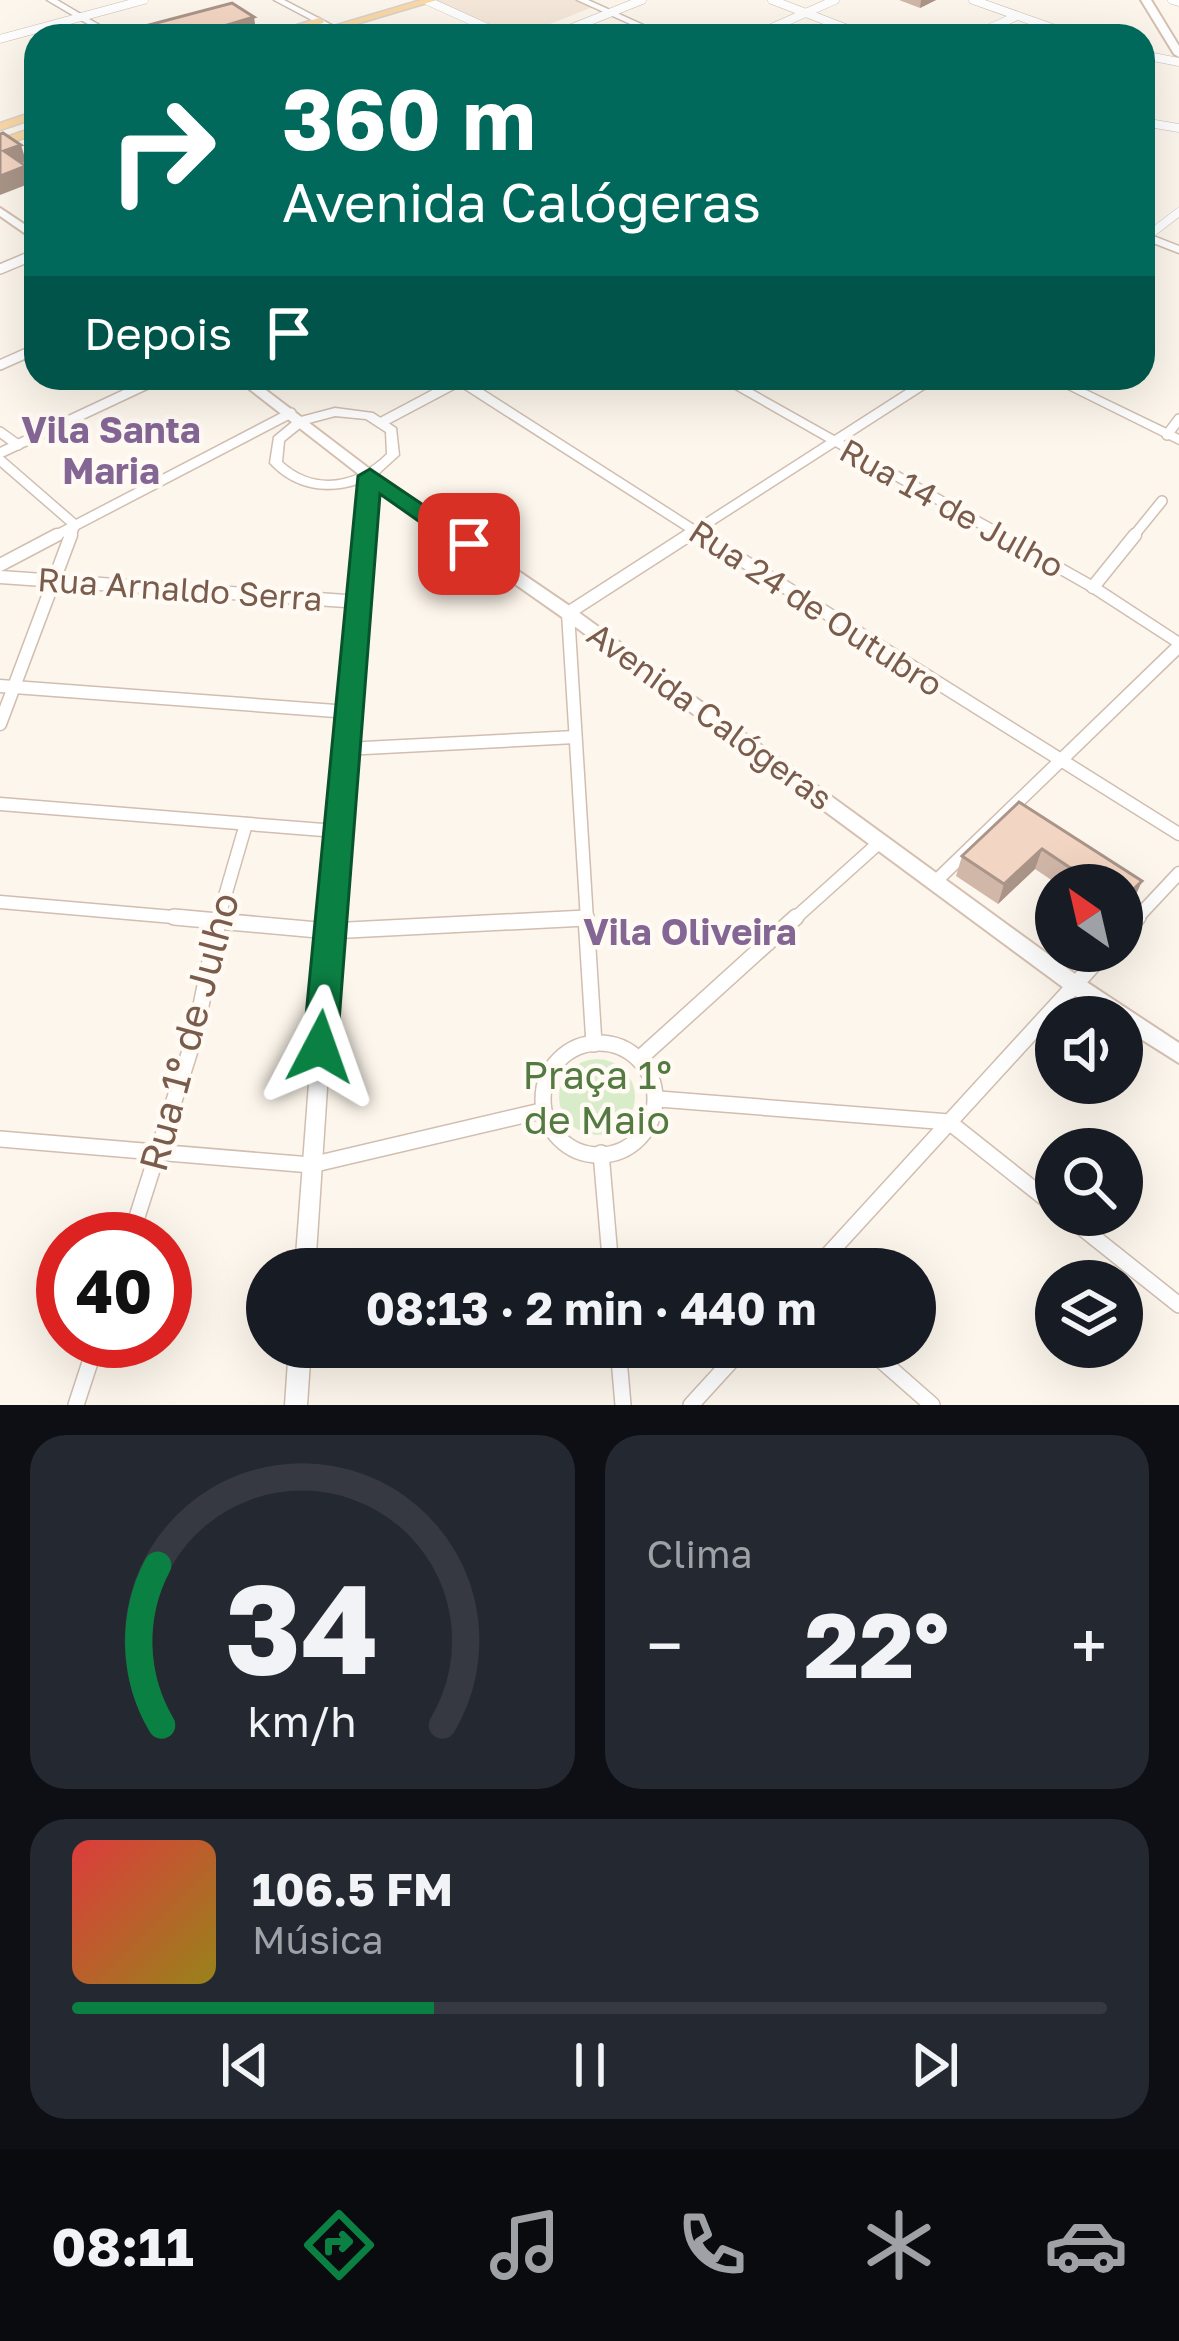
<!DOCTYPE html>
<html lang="pt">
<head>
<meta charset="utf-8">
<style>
	body { margin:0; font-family:"Golos Text",sans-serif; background:#242831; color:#f1f3f6; height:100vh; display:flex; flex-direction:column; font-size:45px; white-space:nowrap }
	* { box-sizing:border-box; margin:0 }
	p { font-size:39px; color:#9ea1a6 }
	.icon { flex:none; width:66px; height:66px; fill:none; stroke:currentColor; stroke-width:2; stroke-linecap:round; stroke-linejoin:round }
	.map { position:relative; height:1405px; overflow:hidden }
	.panel { display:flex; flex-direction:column; gap:30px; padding:30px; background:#0d0f14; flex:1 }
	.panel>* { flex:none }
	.top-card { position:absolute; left:24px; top:24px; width:1131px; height:366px; border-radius:36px; box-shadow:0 12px 48px #0002; background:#00695c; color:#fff; overflow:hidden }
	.needle { width:78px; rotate:326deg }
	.controls { position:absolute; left:1035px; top:864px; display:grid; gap:24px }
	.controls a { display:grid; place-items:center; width:108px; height:108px; border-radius:50%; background:#171b24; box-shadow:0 12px 48px #0002; font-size:60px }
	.speed { position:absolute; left:36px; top:1212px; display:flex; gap:24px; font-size:60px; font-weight:700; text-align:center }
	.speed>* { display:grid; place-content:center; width:156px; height:156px; border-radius:50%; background:#171b24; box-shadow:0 12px 48px #0002; line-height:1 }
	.speed .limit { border:18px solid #d22; background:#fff; color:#111 }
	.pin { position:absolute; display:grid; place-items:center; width:102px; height:102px; color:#fff; margin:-51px; border-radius:24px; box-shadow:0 6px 18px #0006 }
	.me { position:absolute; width:132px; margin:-66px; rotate:4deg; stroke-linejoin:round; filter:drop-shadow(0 0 9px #0008) }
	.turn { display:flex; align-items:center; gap:42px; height:252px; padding:0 60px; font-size:54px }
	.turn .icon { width:156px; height:156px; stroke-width:2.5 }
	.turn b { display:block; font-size:84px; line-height:102px }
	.then { display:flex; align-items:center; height:114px; padding:0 60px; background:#0003; gap:24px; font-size:45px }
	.big { font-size:90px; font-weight:700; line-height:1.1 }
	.panel .tile { flex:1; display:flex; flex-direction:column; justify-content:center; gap:18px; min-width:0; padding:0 42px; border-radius:36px; background:#242831 }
	.panel .dial { align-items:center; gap:0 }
	.dial svg { height:312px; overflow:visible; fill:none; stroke:#363941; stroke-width:7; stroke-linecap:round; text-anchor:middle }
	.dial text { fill:#f1f3f6; stroke:none }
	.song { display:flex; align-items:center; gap:36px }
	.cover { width:144px; height:144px; border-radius:18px; background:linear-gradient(135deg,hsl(0 70% 55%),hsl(50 70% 35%)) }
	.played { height:12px; border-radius:6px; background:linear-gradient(90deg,#0b8043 35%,#363941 35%) }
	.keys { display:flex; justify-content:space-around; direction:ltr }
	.heat { display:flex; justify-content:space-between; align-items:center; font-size:66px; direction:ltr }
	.panel .tiles { flex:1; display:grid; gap:30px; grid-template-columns:1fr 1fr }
	.tile:last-child { grid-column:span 2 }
	.trip { position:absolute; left:246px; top:1248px; width:690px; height:120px; border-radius:60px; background:#171b24; box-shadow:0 12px 48px #0002; font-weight:700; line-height:120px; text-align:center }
	.tab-bar { display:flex; height:192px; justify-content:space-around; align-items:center; background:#090b0e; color:#9ea1a6 }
	.tab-bar .icon { width:84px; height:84px }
	.tab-bar .selected { color:#0b8043 }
	.tab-bar b { font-size:54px; color:#f1f3f6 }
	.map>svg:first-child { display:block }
	.residential { fill:#f5e8da }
	.green { fill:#d8ecc9 }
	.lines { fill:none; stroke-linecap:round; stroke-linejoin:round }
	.minor-far3-casing { stroke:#d1beb0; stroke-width:9 }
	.minor-far2-casing { stroke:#d1beb0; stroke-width:12 }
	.minor-far1-casing { stroke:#d1beb0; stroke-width:15 }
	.minor-casing { stroke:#d1beb0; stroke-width:18 }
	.tertiary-casing { stroke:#d1beb0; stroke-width:3 }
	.secondary-casing { stroke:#d6c0b0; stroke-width:4 }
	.primary-casing { stroke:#dad1cd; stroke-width:3 }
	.minor-far3 { stroke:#fff; stroke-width:8 }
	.minor-far2 { stroke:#fff; stroke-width:9 }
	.minor-far1 { stroke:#fff; stroke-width:12 }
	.minor { stroke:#fff; stroke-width:15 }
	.tertiary { fill:#fff; fill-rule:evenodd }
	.secondary { fill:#fff; fill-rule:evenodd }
	.primary { fill:#fbd9a5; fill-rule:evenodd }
	.wall { fill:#d1b7a8 }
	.shaded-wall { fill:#aa9588 }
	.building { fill:#f3d5c3; stroke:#aa9588; stroke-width:3 }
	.route { fill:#0b8043; stroke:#07532c; stroke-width:3 }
	.labels { text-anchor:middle; stroke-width:9; stroke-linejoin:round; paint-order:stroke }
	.street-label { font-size:33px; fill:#7a5c4d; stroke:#fffaf3 }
	.neighbourhood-label { font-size:36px; font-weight:bold; fill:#846695; stroke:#fffaf3 }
	.near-street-label { font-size:39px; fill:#7a5c4d; stroke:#fffaf3 }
	.near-park-label { font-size:39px; fill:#537a41; stroke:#fffaf3 }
</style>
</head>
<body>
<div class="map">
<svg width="1179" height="1405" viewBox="0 0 1179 1405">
	<rect width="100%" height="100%" fill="#fdf6ec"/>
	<path class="residential" d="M431 0H581L595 6 520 36H508Z"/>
	<circle class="green" cx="597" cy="1097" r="38"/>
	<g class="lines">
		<g class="minor-far3-casing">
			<g id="minor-far3">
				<path d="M772 0 866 36"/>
				<path d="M973 0 1075 36"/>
				<path d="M1172 0 1179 2"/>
				<path d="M428 1 505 36"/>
				<path d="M552 36 642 0"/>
				<path d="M753 36 835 0"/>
				<path d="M972 36 1017 16"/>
				<path d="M0 39 144 0"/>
				<path d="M1143 55 1179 62"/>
				<path d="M1143 122 1179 128"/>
				<path d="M1145 238 1179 212"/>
			</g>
		</g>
		<g class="minor-far2-casing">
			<g id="minor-far2">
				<path d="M1143 239 1149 235"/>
				<path d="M0 269 36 254"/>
				<path d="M0 365 36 349"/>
				<path d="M456 378 706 538"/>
				<path d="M382 422 465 378"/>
				<path d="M0 432 18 445"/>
				<path d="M1167 435 1179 419"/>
				<path d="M0 453 160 378"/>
				<path d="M0 460 75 525 70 538"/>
				<path d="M51 538 291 413"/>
				<path d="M684 538 933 378"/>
				<path d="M1132 538 1162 501"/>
			</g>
		</g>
		<g class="minor-far1-casing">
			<g id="minor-far1">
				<path d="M702 535 1179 834"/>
				<path d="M0 565 57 535"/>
				<path d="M0 577 360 602"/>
				<path d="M1093 587 1135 535"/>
				<path d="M0 686 349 712"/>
				<path d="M0 724 71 535"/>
				<path d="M345 749 575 737"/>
				<path d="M0 804 336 831"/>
				<path d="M936 881 1179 646"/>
				<path d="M0 902 208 920"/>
				<path d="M218 920 246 824"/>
				<path d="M540 920 586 918"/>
				<path d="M587 920 568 613 689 535"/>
				<path d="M793 920 881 841"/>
				<path d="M1135 920 1179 873"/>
			</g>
		</g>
		<g class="minor-casing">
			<g id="minor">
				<path d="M174 917 329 931 586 918"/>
				<path d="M586 917 594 1044"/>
				<path d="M1122 934 1138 917"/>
				<circle cx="599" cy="1099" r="56"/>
				<path d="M639 1059 796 917"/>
				<path d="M659 1099 949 1122 1056 1207"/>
				<path d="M0 1139 311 1165 541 1111"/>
				<path d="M601 1153 611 1269"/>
				<path d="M1066 1215 1179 1305"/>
				<path d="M130 1239 195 1035 219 917"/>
				<path d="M815 1269 1106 951"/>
				<path d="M618 1347 623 1405"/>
				<path d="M866 1347 932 1405"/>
				<path d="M76 1405 97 1341"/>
				<path d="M691 1405 744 1347"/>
			</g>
		</g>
		<g class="tertiary-casing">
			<g id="tertiary">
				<path d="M47 0H57L118 36H108Z"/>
				<path d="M274 0H284L353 36H342Z"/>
				<path d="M577 0H588L668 36H657Z"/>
				<path d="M1143 232 1179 246V253L1143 239Z"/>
				<path d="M716 378H731L1098 584 1179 637V649L1088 590Z"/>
				<path d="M1046 378H1061L1179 435V444Z"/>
				<path d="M335 408 373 413 396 428 399 455 376 476 344 831 315 1269H295L328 831 363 482C328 495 295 490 270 463L274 437 297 418ZM335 416 366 419 386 432 387 454C357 484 315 492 282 462L284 441 305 424Z"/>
				<path d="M289 1347H311L307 1405H285Z"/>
			</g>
		</g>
		<g class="secondary-casing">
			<g id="secondary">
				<path d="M1141 0H1151L1179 46V57L1174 54Z"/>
				<path d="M0 208 36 232V241L0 216Z"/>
				<path d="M235 378H250L375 473 574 609 1082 979 1179 1043V1063L1122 1027V1017H1107L1068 991 562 617 365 479Z"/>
			</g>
		</g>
		<g class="primary-casing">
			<g id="primary">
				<path d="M421 0H437L316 36H300Z"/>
				<path d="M319 18 324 21 323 23 279 36H263Z"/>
				<path d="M36 111V118L0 130V123Z"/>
				<path d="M36 127V134L0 146V139Z"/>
			</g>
		</g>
		<use href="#minor-far3" class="minor-far3"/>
		<use href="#minor-far2" class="minor-far2"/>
		<use href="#minor-far1" class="minor-far1"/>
		<use href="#minor" class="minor"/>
		<use href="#tertiary" class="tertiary"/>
		<use href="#secondary" class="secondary"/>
		<use href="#primary" class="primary"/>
	</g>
	<g class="wall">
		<path d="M899 0H936L920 8Z"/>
		<path d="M1019 802 1142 881 1133 901 1122 911V885H1059L1035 869 998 904 956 876 962 856Z"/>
	</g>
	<g class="shaded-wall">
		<path d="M921 0H936L920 8Z"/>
		<path d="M254 17 256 30 236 36H191Z"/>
		<path d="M21 145 26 161 9 168 4 151Z"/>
		<path d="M26 166 31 183 0 195V176Z"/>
		<path d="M1042 849 1035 869 998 904 1004 884Z"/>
		<path d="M1142 881 1133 901 1122 911V900Z"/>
	</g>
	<g class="building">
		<path d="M232 3 254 17 191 36H150L140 31 146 29 141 27Z"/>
		<path d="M3 133 21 145 4 151 26 166 0 176V134Z"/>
		<path d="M1019 802 1142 881 1122 900V885H1096L1042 849 1004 884 962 856Z"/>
	</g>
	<path class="route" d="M370 469 481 544 469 552 460 550 380 494 337 1047 332 1057 320 1062 308 1057 303 1047 358 476Z"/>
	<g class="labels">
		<g class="street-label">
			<text transform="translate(952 508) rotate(29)" y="12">Rua 14 de Julho</text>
			<text transform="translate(180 589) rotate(4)" y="12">Rua Arnaldo Serra</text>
			<text transform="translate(816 608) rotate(33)" y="12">Rua 24 de Outubro</text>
			<text transform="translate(710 716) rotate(36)" y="12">Avenida Calógeras</text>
		</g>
		<g class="neighbourhood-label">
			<text x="111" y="443">Vila Santa<tspan x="111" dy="41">Maria</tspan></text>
			<text x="690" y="945">Vila Oliveira</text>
		</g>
		<g class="near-street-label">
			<text transform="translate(189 1032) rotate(-75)" y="14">Rua 1º de Julho</text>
		</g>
		<g class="near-park-label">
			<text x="597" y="1089">Praça 1º<tspan x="597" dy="45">de Maio</tspan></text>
		</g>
	</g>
</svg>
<div class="controls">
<a><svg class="needle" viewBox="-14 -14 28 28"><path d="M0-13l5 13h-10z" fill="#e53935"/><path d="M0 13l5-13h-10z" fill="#9ea1a6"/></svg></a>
<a><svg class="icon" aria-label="sound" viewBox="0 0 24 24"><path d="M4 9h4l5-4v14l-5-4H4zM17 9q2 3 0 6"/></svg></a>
<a><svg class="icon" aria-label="search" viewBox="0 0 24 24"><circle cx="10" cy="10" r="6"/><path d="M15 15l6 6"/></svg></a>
<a><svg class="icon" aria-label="layers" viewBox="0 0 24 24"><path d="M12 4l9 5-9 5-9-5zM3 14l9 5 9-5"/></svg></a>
</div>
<div class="speed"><div class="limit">40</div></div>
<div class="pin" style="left:469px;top:544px;background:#d93025"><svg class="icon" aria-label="arrive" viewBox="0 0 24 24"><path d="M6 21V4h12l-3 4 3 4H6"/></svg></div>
<svg class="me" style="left:320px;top:1047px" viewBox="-20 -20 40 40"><path d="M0-17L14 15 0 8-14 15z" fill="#0b8043" stroke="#fff" stroke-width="4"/></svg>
<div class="trip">08:13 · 2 min · 440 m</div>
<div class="top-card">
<div class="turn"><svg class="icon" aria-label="right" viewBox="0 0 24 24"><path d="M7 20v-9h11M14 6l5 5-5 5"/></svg><div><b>360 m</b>Avenida Calógeras</div></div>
<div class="then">Depois<svg class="icon" aria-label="arrive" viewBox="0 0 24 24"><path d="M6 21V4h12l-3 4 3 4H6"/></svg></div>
</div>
</div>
<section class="panel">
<div class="tiles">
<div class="tile dial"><svg viewBox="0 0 100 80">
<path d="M14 69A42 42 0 1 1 86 69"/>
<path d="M14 69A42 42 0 0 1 13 28" stroke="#0b8043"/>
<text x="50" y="56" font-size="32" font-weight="700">34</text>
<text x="50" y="72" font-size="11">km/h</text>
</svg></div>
<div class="tile"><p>Clima</p>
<div class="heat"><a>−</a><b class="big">22°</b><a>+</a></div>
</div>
<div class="tile">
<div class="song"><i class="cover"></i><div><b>106.5 FM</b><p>Música</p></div></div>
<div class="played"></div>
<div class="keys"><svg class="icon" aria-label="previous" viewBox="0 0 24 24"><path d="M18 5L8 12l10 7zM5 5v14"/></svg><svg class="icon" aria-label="pause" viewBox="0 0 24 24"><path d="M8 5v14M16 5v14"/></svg><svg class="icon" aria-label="next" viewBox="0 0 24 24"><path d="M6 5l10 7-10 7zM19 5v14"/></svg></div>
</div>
</div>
</section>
<nav class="tab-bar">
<b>08:11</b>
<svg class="icon selected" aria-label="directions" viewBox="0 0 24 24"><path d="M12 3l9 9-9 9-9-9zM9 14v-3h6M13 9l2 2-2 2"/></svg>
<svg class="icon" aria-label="music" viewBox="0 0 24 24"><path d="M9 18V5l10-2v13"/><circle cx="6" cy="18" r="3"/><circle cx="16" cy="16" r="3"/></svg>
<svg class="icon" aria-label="phone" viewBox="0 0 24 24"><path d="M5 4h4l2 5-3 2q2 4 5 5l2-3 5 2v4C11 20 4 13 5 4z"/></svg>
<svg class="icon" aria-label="climate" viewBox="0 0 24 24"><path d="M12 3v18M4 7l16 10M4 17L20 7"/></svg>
<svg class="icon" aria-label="car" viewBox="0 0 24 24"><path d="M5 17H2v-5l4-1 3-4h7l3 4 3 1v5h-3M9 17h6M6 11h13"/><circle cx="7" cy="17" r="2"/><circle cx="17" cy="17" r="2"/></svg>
</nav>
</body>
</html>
